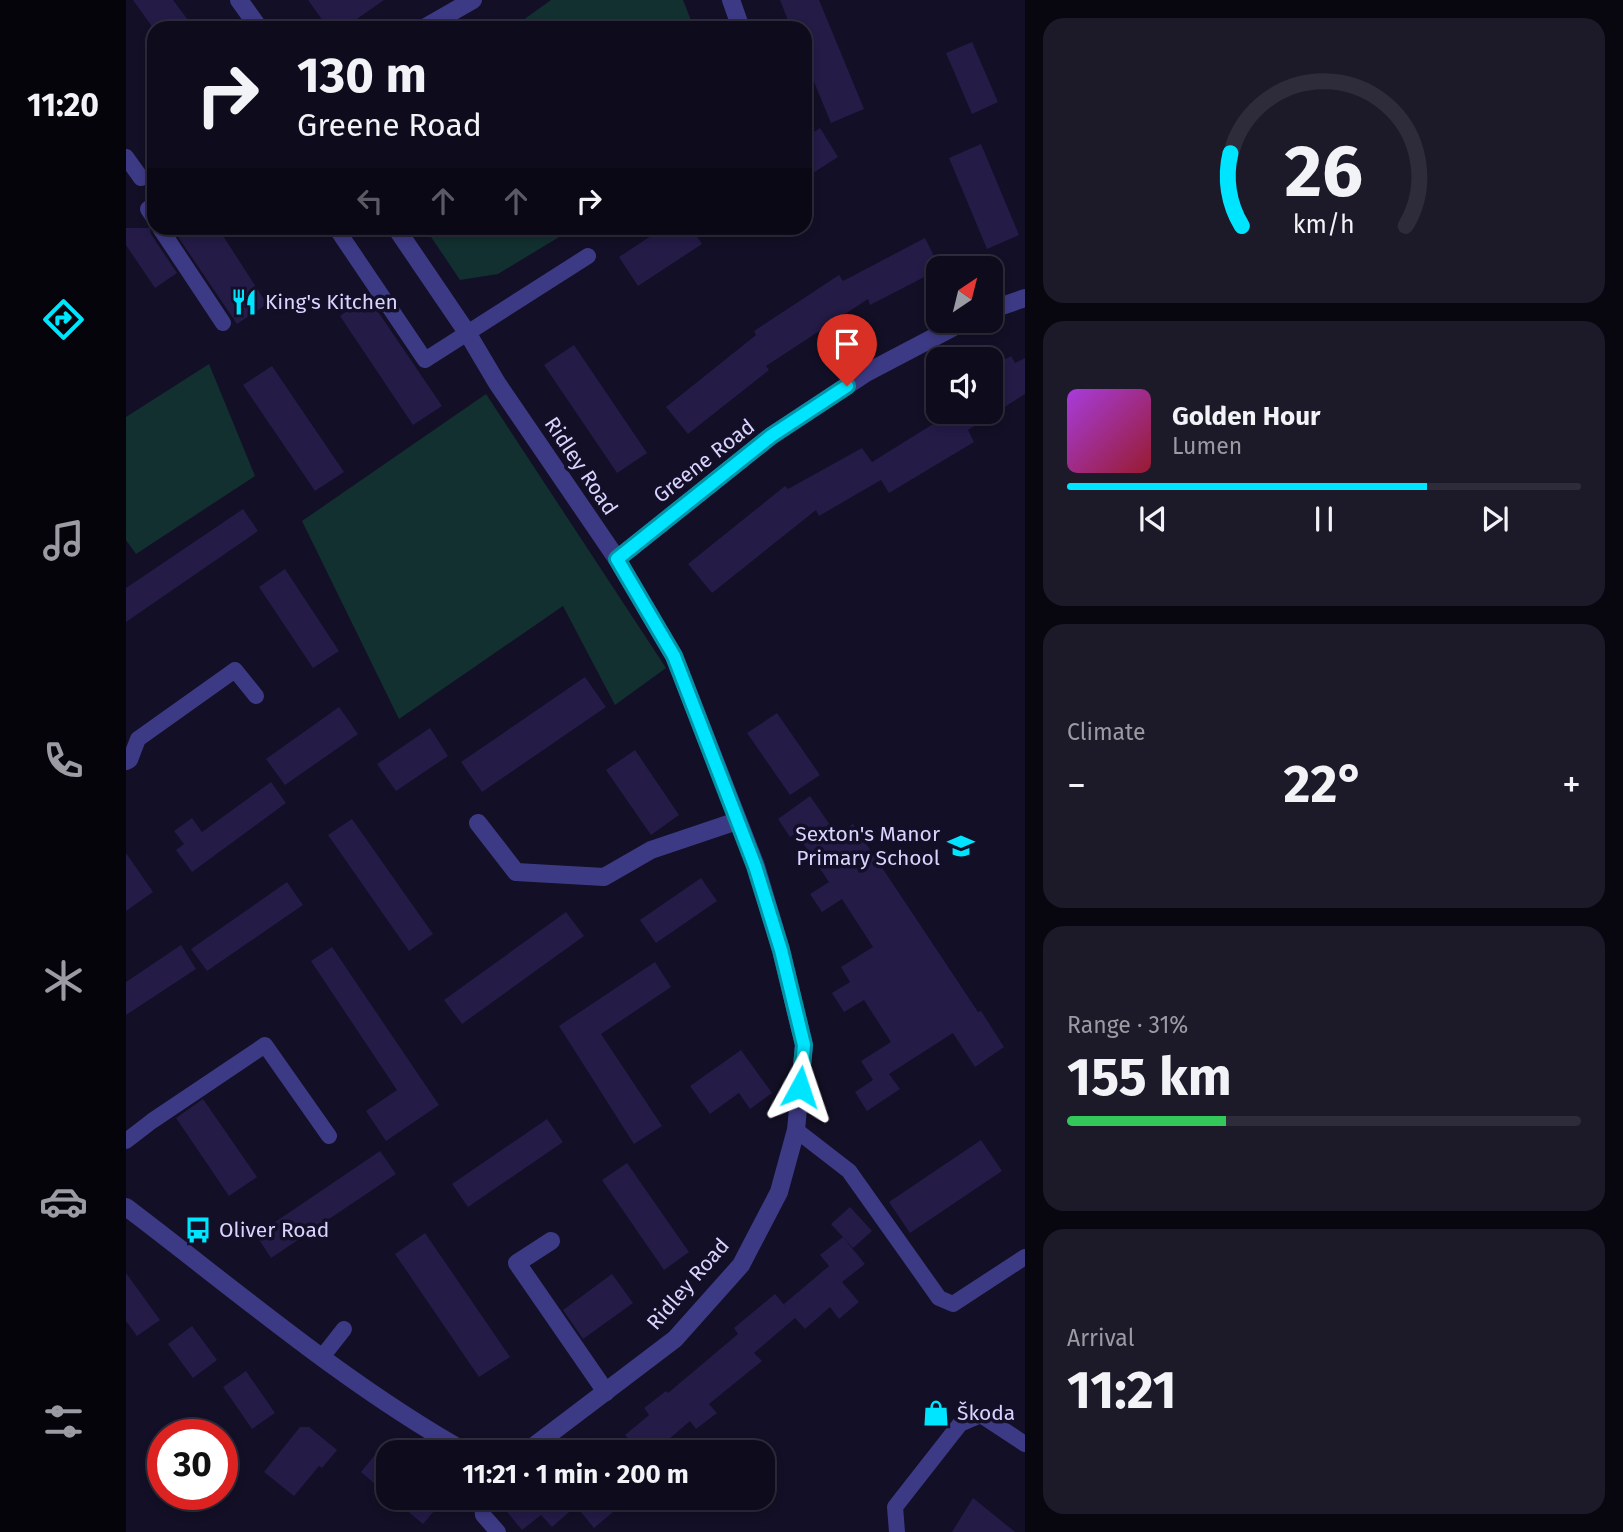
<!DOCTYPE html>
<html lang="en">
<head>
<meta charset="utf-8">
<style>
	body { margin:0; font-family:"Fira Sans",sans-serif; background:#1c1929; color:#f1f3f6; height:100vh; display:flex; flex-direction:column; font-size:26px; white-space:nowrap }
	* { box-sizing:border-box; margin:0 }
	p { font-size:23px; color:#9b9ba3 }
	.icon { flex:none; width:38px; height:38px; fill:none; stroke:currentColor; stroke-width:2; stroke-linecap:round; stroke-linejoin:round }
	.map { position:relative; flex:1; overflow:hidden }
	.details { display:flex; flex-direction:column; gap:18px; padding:18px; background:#08060f; width:598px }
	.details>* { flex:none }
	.banner { position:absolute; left:21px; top:21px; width:665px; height:214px; border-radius:21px; box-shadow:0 4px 10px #0003,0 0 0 2px #2e2b3b; background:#0e0b1c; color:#f1f3f6; overflow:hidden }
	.needle { width:46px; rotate:35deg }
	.tools { position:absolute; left:800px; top:256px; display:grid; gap:14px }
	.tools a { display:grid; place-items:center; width:77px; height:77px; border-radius:14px; background:#0e0b1c; box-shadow:0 4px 10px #0003,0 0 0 2px #2e2b3b; font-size:35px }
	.speed { position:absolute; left:21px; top:1419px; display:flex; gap:14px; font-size:35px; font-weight:700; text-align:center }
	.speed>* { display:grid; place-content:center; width:91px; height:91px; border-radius:50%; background:#0e0b1c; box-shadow:0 4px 10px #0003,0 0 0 2px #2e2b3b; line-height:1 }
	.speed .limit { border:10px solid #d22; background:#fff; color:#111 }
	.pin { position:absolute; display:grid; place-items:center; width:60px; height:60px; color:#fff; margin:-72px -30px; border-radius:50% 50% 50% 0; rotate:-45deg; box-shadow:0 0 7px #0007 }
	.pin .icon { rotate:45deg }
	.me { position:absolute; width:77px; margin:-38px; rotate:5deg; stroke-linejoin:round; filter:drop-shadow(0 0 5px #0008) }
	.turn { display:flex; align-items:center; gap:24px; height:147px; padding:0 35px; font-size:32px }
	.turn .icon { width:91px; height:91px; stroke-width:2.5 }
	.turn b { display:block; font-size:49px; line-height:60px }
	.lanes { display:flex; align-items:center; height:66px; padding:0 35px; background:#0003; justify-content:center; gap:35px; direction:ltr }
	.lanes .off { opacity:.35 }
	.big { font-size:52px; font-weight:700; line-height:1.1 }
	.details .widget { flex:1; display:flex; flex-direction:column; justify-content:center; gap:10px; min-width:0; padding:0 24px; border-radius:21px; background:#1c1929 }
	.details .dial { align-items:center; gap:0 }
	.dial svg { height:182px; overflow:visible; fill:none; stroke:#2e2b3b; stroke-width:7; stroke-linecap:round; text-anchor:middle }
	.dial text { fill:#f1f3f6; stroke:none }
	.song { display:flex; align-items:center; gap:21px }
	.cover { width:84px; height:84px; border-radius:10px; background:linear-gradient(135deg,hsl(280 70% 55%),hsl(350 70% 35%)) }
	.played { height:7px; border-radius:4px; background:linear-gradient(90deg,#00e5ff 70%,#2e2b3b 70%) }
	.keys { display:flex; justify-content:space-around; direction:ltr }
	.heat { display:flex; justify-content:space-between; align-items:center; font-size:38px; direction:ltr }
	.charge { height:10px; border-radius:5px; background:linear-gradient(90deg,#34c759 31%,#2e2b3b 0) }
	.trip { position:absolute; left:250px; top:1440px; width:399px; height:70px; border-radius:21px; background:#0e0b1c; box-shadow:0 4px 10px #0003,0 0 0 2px #2e2b3b; font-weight:700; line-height:70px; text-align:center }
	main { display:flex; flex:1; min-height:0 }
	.dock { display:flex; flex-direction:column; width:126px; justify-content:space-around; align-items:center; background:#06040b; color:#9b9ba3 }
	.dock .icon { width:49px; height:49px }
	.dock .current { color:#00e5ff }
	.dock b { font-size:32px; color:#f1f3f6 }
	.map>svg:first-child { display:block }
	.green { fill:#12302f }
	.building { fill:#241b47 }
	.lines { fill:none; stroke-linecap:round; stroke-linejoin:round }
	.lane { stroke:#3d3a85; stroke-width:16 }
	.street { stroke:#3d3a85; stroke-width:18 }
	.route-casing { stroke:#0095a6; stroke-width:18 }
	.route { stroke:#00e5ff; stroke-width:12 }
	.labels { text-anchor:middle; stroke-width:7; stroke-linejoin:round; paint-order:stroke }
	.poi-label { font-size:21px; fill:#d9d4ff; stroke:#130f26; text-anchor:start }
	.street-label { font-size:21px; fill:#d9d4ff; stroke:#130f26 }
</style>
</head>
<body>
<main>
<nav class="dock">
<b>11:20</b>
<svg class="icon current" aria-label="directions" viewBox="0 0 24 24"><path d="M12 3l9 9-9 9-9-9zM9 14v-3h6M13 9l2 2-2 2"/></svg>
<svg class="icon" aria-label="music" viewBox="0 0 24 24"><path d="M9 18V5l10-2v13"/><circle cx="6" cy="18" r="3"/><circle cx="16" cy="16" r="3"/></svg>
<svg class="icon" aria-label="phone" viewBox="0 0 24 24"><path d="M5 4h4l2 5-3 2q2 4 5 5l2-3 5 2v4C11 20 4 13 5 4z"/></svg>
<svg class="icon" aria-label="climate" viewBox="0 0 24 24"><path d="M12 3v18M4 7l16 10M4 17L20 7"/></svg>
<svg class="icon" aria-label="car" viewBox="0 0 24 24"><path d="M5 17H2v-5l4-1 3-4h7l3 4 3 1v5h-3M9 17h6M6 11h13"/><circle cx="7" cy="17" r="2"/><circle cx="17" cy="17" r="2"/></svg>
<svg class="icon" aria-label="filters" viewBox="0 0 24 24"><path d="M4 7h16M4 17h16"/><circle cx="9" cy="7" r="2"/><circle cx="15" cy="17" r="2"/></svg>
</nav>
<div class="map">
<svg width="899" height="1532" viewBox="0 0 899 1532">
	<rect width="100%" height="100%" fill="#130f26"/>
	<g class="green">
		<path d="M425 0H557L568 28H386Z"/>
		<path d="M299 228H448L372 274 334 280Z"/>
		<path d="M83 364 129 476 10 554 0 540V417Z"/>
		<path d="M360 394 540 668 489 705 437 606 273 719 176 521Z"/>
	</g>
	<g class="building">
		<path d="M7 0H47L68 28H27Z"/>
		<path d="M182 0H258L218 28H202Z"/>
		<path d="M654 0H693L738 109 705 123 679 60V28H665Z"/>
		<path d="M846 42 872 102 846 114 820 53Z"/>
		<path d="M694 128 712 157 679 178V138Z"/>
		<path d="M855 144 893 235 861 249 823 158Z"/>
		<path d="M0 228H24L25 234 51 273 29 288 0 245Z"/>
		<path d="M46 228H92L141 304 111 324Z"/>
		<path d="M537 228H565L576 244 512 286 493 257Z"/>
		<path d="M799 238 814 268 812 270 744 305 742 299 640 366 643 370 562 434 540 407 630 335 628 331 713 275 717 281Z"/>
		<path d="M242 297 316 406 287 425 214 316Z"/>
		<path d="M448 345 521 453 491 473 418 365Z"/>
		<path d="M885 356 889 363 899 358V394L842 430 848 442 763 493 755 480 693 516 690 510 586 593 562 564 659 486 662 489 736 448 746 462 828 411H864V368Z"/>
		<path d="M146 366 218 472 189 491 117 385Z"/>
		<path d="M117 509 132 531 0 622V588Z"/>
		<path d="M159 569 213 651 187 668 133 587Z"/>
		<path d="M459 677 480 707 356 792 335 762Z"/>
		<path d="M213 707 232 734 159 785 140 759Z"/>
		<path d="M651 713 694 775 664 795 621 733Z"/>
		<path d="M304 728 322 756 270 791 251 764Z"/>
		<path d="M509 750 553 815 525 835 480 770Z"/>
		<path d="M145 782 160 803 66 872 50 850 58 844 48 831 66 818 76 832Z"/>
		<path d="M684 796 711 835 727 824 852 1012 855 1011 878 1047 849 1067 827 1033 763 1074 774 1089 741 1111 729 1092 747 1080 735 1061 765 1042 738 1000 718 1012 706 993 724 982 715 967 747 947 716 899 696 912 684 894 703 882 670 833 664 837 652 819Z"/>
		<path d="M226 819 307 934 283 951 202 835Z"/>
		<path d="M0 853 27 892 0 911Z"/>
		<path d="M575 878 591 901 530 943 514 920Z"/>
		<path d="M161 882 177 905 81 971 65 949Z"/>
		<path d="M440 912 458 936 336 1024 318 1000Z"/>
		<path d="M55 945 70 969 0 1015V982Z"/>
		<path d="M206 947 313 1105 260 1141 240 1111 271 1090 185 961Z"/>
		<path d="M529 962 545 987 475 1034 536 1126 508 1144 433 1026Z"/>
		<path d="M615 1050 646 1093 624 1109 613 1093 584 1114 564 1086Z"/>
		<path d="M77 1099 131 1177 103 1196 50 1118Z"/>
		<path d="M421 1119 437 1142 342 1207 326 1184Z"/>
		<path d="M855 1140 876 1171 784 1233 763 1202Z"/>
		<path d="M254 1151 270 1174 145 1258 130 1235Z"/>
		<path d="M501 1163 563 1252 538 1270 476 1180Z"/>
		<path d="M724 1207 746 1231 727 1248 705 1224Z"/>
		<path d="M299 1233 384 1357 353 1377 269 1254Z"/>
		<path d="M717 1237 739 1264 716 1282 733 1302 713 1319 704 1307 679 1329 669 1318 628 1353 636 1361 583 1404 591 1413 570 1429 564 1421 528 1452H514L499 1435 523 1415 518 1408 540 1391 542 1393 612 1334 608 1328 649 1294 661 1308 658 1304 703 1266 694 1255Z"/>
		<path d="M0 1273 34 1320 11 1336 0 1321Z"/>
		<path d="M486 1274 507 1303 457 1339 437 1310Z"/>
		<path d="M66 1326 91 1360 67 1378 42 1344Z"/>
		<path d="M120 1371 149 1413 126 1429 97 1387Z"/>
		<path d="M174 1427H183L211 1450 196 1468 193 1466 168 1496 138 1472Z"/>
		<path d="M262 1439V1495L235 1472Z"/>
		<path d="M266 1498H319L297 1524Z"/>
		<path d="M391 1498H476L487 1512 468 1528 450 1506 426 1527 415 1515 396 1530 378 1508Z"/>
		<path d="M847 1498 889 1532H826Z"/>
	</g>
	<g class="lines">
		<g class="lane">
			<path d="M0 157 15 178"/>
			<path d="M28 204 22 209 28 218"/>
			<path d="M34 228 97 323"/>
			<path d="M210 228 299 360 462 256"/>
			<path d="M0 762 4 760 12 739 109 670 130 696"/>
			<path d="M670 1130 723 1171 813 1298 827 1304 899 1257"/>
			<path d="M0 1141 26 1121 139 1045 203 1136"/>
			<path d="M196 1357 218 1329"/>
			<path d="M355 1498 357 1515 372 1532"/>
			<path d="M771 1532 769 1507 834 1424 855 1415 899 1444"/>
		</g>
		<g class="street">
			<path d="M113 0 133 28"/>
			<path d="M605 0 615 28"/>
			<path d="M298 28 347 0"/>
			<path d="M270 228 342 334 371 383 491 559 548 656 630 866 655 950 678 1045 670 1130 653 1192 615 1265 549 1339 400 1452"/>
			<path d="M864 310 899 298"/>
			<path d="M491 559 645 436 740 373 841 320"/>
			<path d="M352 823 390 872 478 877 525 850 611 821"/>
			<path d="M0 1207C111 1291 219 1384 340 1452"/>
			<path d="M425 1241 391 1263 480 1392"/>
		</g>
	</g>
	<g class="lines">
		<g class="route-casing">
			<path id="route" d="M674 1087 678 1045 655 950 629 866 548 656 491 559 645 436 721 386"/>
		</g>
		<use href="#route" class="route"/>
	</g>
	<defs>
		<g id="restaurant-bare" transform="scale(2.1)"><path d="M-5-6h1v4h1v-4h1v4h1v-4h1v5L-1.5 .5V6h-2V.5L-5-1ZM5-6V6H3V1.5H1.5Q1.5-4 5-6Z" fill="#00e5ff" stroke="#130f26" stroke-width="2.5" paint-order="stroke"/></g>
		<g id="school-bare" transform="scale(2.1)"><path d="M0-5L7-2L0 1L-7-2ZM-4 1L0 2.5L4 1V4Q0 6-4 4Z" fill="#00e5ff" stroke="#130f26" stroke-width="2.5" paint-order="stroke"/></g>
		<g id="bus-bare" transform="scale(2.1)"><path d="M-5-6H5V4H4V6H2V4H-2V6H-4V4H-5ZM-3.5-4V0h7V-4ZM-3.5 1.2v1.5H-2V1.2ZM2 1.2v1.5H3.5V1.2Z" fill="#00e5ff" stroke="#130f26" stroke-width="2.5" paint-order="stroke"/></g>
		<g id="shop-bare" transform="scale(2.1)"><path d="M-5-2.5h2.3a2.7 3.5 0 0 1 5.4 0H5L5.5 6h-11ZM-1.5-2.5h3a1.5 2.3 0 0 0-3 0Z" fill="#00e5ff" stroke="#130f26" stroke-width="2.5" paint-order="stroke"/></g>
	</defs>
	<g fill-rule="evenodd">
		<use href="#restaurant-bare" x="118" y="302"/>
		<use href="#school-bare" x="835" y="846"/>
		<use href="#bus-bare" x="72" y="1230"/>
		<use href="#shop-bare" x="810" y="1413"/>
	</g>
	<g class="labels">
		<g class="poi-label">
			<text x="139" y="309">King's Kitchen</text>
			<text x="814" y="841" text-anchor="end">Sexton's Manor<tspan x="814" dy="24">Primary School</tspan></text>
			<text x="93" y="1237">Oliver Road</text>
			<text x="831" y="1420">Škoda</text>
		</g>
		<g class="street-label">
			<text transform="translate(578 461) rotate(-38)" y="7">Greene Road</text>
			<text transform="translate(455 466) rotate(56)" y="7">Ridley Road</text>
			<text transform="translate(562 1284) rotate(-49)" y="7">Ridley Road</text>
		</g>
	</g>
</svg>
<div class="tools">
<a><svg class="needle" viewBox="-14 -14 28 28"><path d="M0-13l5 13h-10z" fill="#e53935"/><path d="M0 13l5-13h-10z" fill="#9b9ba3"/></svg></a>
<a><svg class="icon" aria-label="sound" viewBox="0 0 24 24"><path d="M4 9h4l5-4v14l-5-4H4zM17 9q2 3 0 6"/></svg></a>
</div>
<div class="speed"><div class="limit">30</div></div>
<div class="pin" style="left:721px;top:386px;background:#d93025"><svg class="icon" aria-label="arrive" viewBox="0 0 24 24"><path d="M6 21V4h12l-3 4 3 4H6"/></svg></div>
<svg class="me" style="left:674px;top:1087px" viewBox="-20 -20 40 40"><path d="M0-17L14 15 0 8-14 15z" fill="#00e5ff" stroke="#fff" stroke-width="4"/></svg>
<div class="trip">11:21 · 1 min · 200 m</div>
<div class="banner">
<div class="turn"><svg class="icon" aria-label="right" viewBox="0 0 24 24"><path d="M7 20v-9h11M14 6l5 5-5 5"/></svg><div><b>130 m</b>Greene Road</div></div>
<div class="lanes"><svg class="icon off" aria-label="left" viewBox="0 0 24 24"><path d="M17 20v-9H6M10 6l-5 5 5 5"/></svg><svg class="icon off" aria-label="ahead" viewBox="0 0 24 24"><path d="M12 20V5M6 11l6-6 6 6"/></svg><svg class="icon off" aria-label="ahead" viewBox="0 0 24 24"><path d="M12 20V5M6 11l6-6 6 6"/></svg><svg class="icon" aria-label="right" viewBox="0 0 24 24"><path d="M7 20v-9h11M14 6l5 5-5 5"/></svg></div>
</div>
</div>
<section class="details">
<div class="widget dial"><svg viewBox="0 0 100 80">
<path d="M14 69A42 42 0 1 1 86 69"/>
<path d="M14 69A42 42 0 0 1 9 37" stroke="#00e5ff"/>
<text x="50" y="56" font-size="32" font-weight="700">26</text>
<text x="50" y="72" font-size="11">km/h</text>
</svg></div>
<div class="widget">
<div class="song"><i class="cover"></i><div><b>Golden Hour</b><p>Lumen</p></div></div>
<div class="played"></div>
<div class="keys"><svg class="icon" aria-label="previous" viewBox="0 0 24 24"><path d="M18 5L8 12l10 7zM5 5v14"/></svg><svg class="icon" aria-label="pause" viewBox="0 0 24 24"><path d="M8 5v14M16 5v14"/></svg><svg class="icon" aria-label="next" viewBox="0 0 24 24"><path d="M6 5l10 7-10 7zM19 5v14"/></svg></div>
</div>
<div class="widget"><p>Climate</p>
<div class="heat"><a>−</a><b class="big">22°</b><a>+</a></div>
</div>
<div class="widget"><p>Range · 31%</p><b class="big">155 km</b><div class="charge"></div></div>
<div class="widget"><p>Arrival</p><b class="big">11:21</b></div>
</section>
</main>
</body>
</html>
